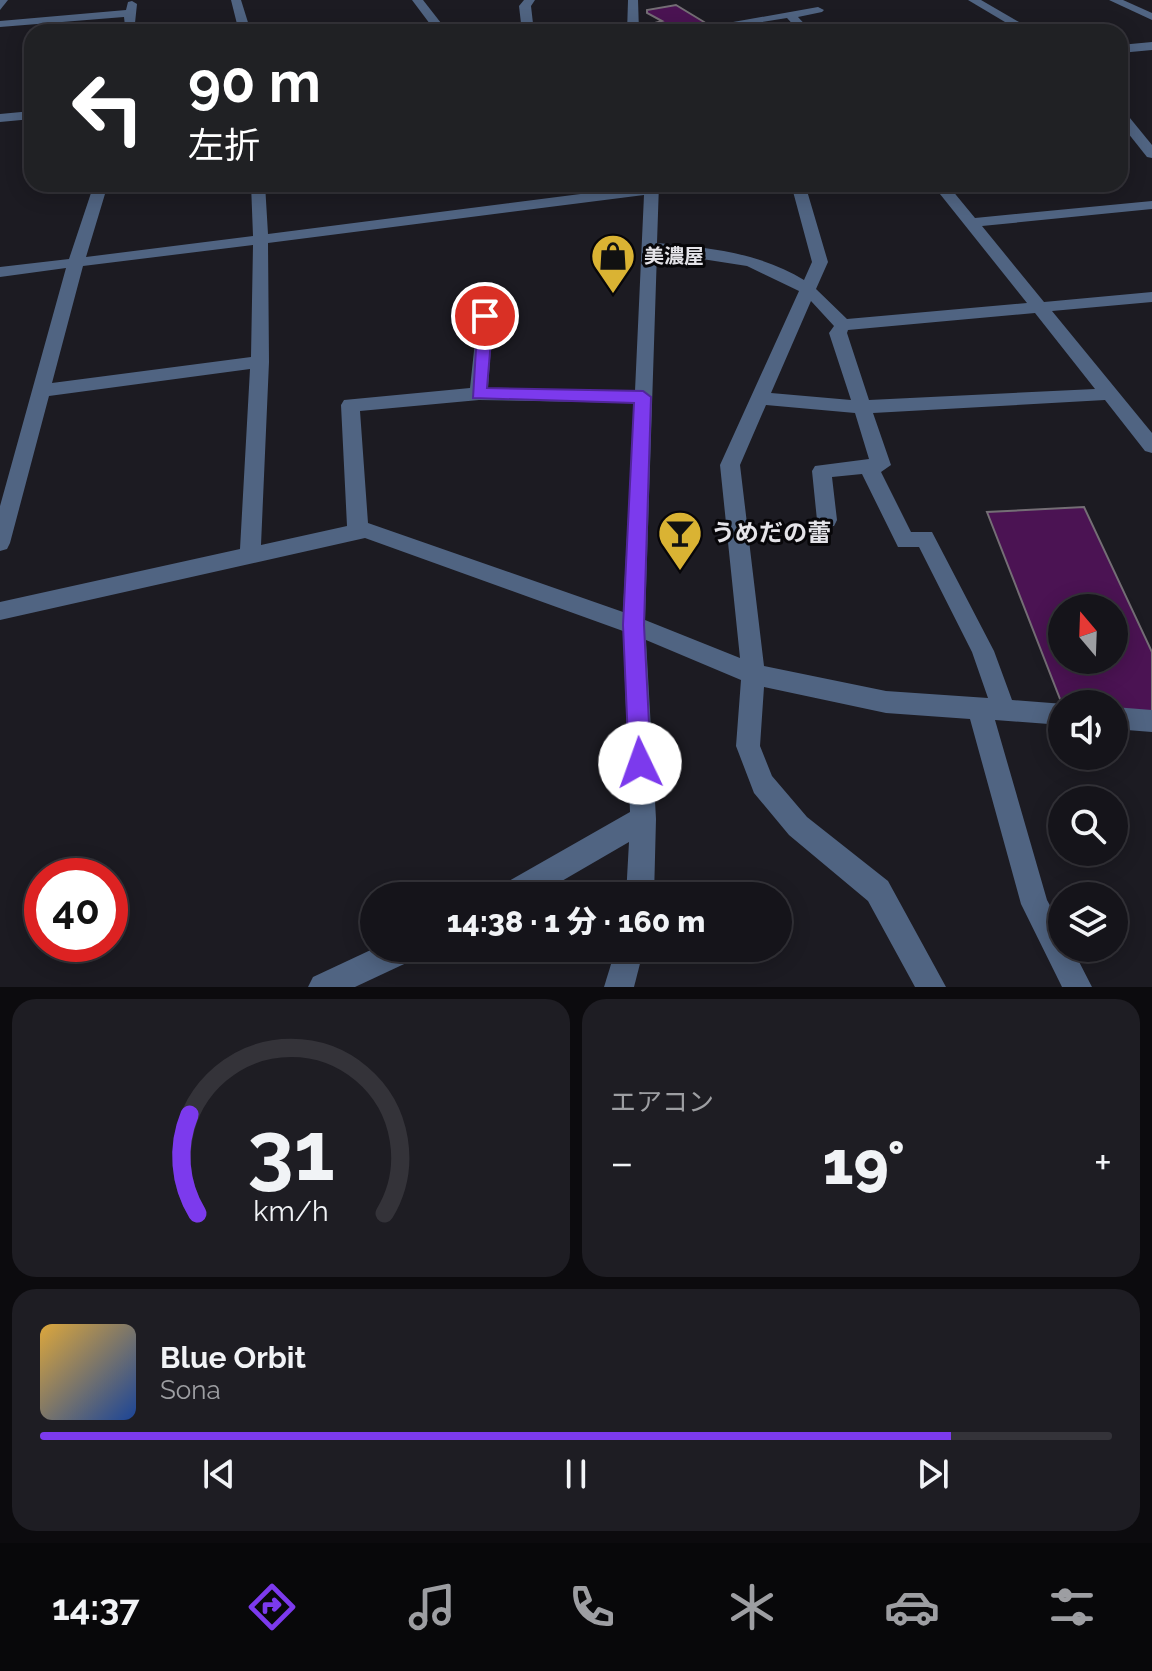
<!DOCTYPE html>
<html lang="ja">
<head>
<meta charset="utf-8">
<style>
	body { margin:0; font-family:Raleway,"Noto Sans JP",sans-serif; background:#1e1d23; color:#f1f3f6; height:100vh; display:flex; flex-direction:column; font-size:30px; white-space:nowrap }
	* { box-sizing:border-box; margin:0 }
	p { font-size:26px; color:#9d9ea2 }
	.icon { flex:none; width:44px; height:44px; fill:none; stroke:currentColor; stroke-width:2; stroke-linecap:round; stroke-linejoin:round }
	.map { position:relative; height:987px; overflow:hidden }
	.side { display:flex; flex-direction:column; gap:12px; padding:12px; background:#0c0b0e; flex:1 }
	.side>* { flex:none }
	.banner { position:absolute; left:24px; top:24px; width:1104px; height:168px; border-radius:24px; box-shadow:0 4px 20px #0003,0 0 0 2px #343339; background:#202124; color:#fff; overflow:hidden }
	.needle { width:52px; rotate:341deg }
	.fabs { position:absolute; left:1048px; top:594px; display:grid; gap:16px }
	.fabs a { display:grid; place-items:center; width:80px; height:80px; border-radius:50%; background:#15141a; box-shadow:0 4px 20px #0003,0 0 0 2px #343339; font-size:40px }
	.speed { position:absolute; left:24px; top:858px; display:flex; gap:16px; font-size:40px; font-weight:700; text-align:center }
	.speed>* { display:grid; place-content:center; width:104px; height:104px; border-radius:50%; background:#15141a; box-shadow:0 4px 20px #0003,0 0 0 2px #343339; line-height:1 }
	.speed .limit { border:12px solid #d22; background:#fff; color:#111 }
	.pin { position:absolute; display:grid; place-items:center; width:68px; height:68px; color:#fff; margin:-34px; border:4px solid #fff; border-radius:50%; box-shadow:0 2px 8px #0007 }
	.me { position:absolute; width:88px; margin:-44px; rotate:357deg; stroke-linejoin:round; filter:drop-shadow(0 0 6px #0008) }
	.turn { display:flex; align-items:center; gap:28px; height:168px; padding:0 32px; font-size:36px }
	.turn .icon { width:104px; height:104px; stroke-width:2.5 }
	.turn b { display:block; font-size:56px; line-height:68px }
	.big { font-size:60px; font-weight:800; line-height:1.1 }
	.side .widget { flex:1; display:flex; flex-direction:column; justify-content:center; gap:12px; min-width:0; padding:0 28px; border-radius:24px; background:#1e1d23 }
	.side .dial { align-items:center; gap:0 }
	.dial svg { height:208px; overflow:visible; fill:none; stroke:#343339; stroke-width:7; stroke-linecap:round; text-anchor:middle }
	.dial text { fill:#f1f3f6; stroke:none }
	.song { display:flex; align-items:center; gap:24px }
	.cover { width:96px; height:96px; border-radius:12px; background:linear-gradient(135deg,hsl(40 70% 55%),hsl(220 70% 35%)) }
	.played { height:8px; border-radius:4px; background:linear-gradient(90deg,#7c3aed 85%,#343339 85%) }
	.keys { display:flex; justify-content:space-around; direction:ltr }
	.heat { display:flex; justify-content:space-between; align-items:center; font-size:44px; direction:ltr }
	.side .tiles { flex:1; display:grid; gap:12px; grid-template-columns:1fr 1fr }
	.widget:last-child { grid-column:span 2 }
	.trip { position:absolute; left:360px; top:882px; width:432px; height:80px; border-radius:40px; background:#15141a; box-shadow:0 4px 20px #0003,0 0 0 2px #343339; font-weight:800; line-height:80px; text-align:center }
	.tab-bar { display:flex; height:128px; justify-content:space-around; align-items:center; background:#08080a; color:#9d9ea2 }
	.tab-bar .icon { width:56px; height:56px }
	.tab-bar .current { color:#7c3aed }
	.tab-bar b { font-size:36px; color:#f1f3f6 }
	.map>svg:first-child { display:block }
	.building { fill:#4b1353; stroke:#746e75; stroke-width:2; fill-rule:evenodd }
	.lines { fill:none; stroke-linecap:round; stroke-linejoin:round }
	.minor { fill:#506482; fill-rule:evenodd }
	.route { fill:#7c3aed; stroke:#51269a; stroke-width:2 }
	.labels { text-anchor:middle; stroke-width:6; stroke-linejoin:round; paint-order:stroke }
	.far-poi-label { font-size:20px; font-weight:bold; fill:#e4e3e8; stroke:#070609; text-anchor:start }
	.poi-label { font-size:24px; font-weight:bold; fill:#e4e3e8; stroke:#070609; text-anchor:start }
</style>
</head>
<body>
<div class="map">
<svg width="1152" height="987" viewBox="0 0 1152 987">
	<rect width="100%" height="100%" fill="#1c1b22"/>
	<g class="building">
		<path d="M676 5 704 22 702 25 644 32V26L662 21 647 13V10Z"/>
		<path d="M1084 507 1152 652V712L1114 711V704H1062L987 512ZM1062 608H1114V660H1062Z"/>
	</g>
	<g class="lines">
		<g class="minor">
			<path d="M0 0H8L0 10Z"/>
			<path d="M231 0H241L251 32H239Z"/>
			<path d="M412 0H423L448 32H436Z"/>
			<path d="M524 0H535L531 6 534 32H522L519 6Z"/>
			<path d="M628 0H638L639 32H627Z"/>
			<path d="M968 0H981L1036 32H1022Z"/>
			<path d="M1109 0H1123L1152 13V20Z"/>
			<path d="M132 1 137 4 135 23 147 32H133L125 26 124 17 0 27V21L126 10 128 2Z"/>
			<path d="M818 7 824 10 822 12 798 17 812 32H800L787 18 711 30 705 27Z"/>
			<path d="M1152 42V50L1120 53V45Z"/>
			<path d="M32 111V119L0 122V114Z"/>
			<path d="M1120 111 1125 112 1152 145V158L1147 157 1120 123Z"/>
			<path d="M94 184H108L86 257 253 236 251 184H265L268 234 659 184 657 243C706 247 761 253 804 280L812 262 791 184H805L828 262 816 289 847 319 1027 303 932 184H947L975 218 1152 201V209L982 226 1044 302 1152 292V302L1052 311 1152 433V453L1145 451 1105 400 873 413 891 465 881 472 911 532H932L994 651 1012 700 1064 704 1062 725 995 720 1047 900 1062 928V948H1072L1092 987H1062L1021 904 970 719 886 713 764 687 760 746 772 776 807 817 888 881 946 987H915L868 901 789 835 754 793 736 746 741 680 646 640 656 819 654 896H626L629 842 536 896H496L500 886 630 812 623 631 365 538 0 620V602L240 549 250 369 49 396 10 543 7 549 0 551V506L66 268 0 277V267L69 259ZM644 195 635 391 488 388 495 290 487 285 481 286 470 388 344 400 341 405 347 526 261 545 269 362 268 243ZM253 245 251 357 52 383 83 266ZM657 252 747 266 799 291 720 465 740 658 645 620ZM811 301 834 326 829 333 851 400 771 393ZM1035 313 1095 389 869 400 847 333 848 330ZM479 400 634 403 623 612 368 523 360 411ZM766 405 855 413 869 459 815 466 812 471 817 520 820 526H834L837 520 832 477 862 474 898 547H919L972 652 988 698 886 691 764 666 740 465Z"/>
			<path d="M1114 707 1152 710V732L1114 729Z"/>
			<path d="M375 948H421L417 958 355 987H308L313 977Z"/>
			<path d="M616 948H644L634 987H604Z"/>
		</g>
	</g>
	<path class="route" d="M485 311 493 316 487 388 643 391 651 397 644 625 651 763 648 771 640 774 632 771 629 763 623 625 634 403 473 398 478 316Z"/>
	<defs>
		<g id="shop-pin" transform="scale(2.3)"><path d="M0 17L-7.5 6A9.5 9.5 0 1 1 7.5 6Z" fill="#dab333" stroke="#070609"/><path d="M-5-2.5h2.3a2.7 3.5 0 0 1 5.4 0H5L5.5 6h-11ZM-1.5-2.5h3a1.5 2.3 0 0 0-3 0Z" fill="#111"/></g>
		<g id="bar-pin" transform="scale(2.3)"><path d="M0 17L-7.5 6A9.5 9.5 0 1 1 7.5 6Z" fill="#dab333" stroke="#070609"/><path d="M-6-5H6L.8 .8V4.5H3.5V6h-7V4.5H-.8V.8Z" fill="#111"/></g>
	</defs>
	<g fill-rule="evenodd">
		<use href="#shop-pin" x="613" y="256"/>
		<use href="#bar-pin" x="680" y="533"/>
	</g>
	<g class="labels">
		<g class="far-poi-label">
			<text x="644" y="263">美濃屋</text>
		</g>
		<g class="poi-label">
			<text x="711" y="541">うめだの蕾</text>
		</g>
	</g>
</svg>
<div class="fabs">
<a><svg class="needle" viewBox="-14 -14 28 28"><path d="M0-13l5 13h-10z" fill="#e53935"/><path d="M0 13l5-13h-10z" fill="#9d9ea2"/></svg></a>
<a><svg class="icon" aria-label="sound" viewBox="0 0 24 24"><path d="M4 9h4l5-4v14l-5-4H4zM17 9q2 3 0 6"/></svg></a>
<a><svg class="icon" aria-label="search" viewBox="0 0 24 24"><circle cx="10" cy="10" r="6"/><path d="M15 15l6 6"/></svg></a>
<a><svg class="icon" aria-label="layers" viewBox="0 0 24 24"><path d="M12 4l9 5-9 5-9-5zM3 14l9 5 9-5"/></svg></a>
</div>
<div class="speed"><div class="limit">40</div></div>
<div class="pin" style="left:485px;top:316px;background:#d93025"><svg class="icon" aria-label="arrive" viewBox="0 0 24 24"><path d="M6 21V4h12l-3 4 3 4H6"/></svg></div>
<svg class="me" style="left:640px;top:763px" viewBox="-20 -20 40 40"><circle r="19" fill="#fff"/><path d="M0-13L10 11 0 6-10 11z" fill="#7c3aed"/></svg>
<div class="trip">14:38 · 1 分 · 160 m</div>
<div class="banner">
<div class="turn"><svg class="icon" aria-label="left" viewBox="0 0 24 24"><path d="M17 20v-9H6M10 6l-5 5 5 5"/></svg><div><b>90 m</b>左折</div></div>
</div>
</div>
<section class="side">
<div class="tiles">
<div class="widget dial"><svg viewBox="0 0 100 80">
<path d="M14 69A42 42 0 1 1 86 69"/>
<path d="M14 69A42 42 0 0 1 11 31" stroke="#7c3aed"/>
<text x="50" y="56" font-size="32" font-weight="700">31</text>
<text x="50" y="72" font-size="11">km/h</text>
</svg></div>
<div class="widget"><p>エアコン</p>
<div class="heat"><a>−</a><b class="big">19°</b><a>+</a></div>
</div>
<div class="widget">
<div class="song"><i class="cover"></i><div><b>Blue Orbit</b><p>Sona</p></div></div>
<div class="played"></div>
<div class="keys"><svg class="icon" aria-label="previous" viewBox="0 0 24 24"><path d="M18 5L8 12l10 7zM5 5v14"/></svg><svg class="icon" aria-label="pause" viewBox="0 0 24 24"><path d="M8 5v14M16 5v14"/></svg><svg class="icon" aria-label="next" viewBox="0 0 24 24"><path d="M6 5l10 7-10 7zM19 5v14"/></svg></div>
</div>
</div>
</section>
<nav class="tab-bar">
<b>14:37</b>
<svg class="icon current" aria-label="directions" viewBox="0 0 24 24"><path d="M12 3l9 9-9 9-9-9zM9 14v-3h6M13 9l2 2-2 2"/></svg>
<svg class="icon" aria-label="music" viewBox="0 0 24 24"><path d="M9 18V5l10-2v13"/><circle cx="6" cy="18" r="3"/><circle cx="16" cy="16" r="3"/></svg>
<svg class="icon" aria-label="phone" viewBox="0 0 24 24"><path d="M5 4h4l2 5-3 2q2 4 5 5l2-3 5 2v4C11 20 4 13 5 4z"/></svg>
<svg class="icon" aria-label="climate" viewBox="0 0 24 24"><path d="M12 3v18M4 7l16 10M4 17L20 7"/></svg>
<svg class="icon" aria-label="car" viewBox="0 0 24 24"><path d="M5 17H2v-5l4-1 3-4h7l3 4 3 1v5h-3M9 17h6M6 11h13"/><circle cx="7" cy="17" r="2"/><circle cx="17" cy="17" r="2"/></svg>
<svg class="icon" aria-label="filters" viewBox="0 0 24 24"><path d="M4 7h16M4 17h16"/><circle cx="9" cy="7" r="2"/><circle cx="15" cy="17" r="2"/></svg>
</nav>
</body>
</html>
